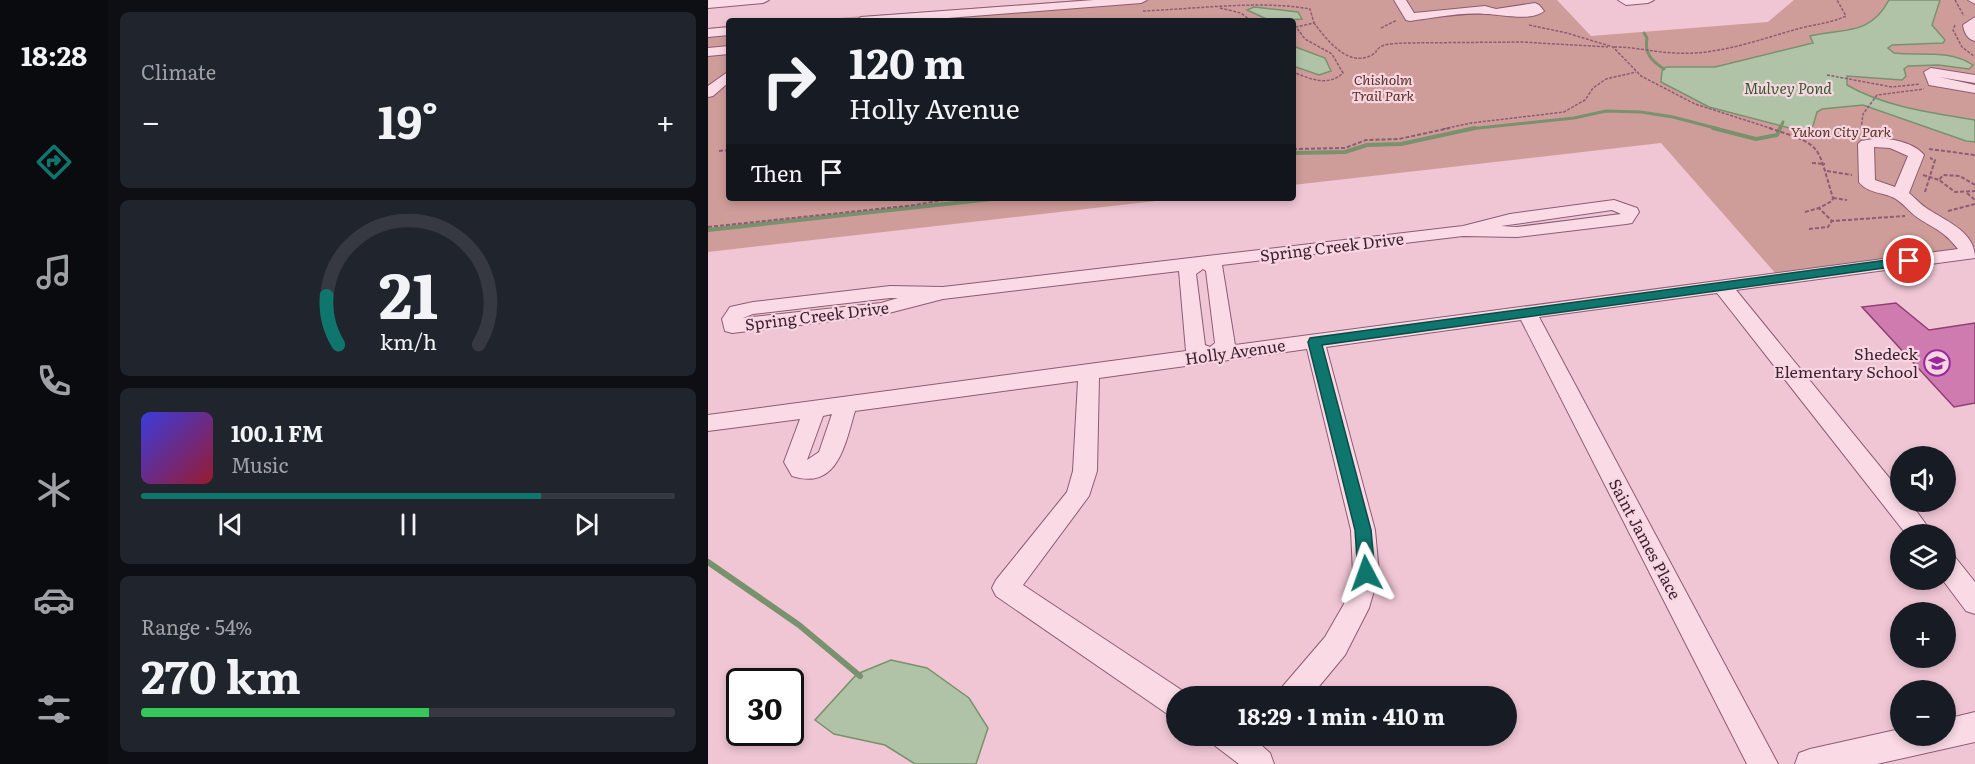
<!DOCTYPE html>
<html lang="en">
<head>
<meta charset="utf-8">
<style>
	body { margin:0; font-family:Literata,serif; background:#20242c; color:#f1f3f6; height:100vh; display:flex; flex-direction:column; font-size:22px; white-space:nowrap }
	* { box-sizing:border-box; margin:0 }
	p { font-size:20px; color:#9ea1a6 }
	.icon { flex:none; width:33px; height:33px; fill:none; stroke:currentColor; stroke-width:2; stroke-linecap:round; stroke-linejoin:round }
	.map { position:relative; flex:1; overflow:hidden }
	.drawer { display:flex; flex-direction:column; gap:12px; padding:12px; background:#0d0f14; width:600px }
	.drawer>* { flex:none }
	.guide { position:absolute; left:18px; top:18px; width:570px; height:183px; border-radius:6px; box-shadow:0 3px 9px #0003; background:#171b24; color:#f1f3f6; overflow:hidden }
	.buttons { position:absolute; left:1182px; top:446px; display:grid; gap:12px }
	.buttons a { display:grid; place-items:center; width:66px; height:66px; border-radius:50%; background:#171b24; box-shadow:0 3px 9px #0003; font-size:30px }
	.speed { position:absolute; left:18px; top:668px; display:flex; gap:12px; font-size:30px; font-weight:700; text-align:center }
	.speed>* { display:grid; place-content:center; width:78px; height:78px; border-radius:50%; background:#171b24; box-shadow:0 3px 9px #0003; line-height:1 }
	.speed .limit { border:3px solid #111; border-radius:9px; background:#fff; color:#111 }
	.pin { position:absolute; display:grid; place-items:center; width:51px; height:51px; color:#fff; margin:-26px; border:3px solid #fff; border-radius:50%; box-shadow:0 2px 6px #0007 }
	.me { position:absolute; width:66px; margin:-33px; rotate:356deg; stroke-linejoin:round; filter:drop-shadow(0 0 4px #0008) }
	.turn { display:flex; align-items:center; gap:21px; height:126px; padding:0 24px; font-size:27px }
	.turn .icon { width:78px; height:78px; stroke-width:2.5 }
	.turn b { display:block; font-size:42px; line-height:51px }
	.then { display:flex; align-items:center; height:57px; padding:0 24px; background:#0003; gap:12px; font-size:22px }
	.big { font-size:45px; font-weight:700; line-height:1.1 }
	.drawer .card { flex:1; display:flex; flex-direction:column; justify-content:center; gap:9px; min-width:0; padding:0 21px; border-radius:9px; background:#20242c }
	.drawer .dial { align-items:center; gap:0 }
	.dial svg { height:156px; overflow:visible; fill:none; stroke:#363941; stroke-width:7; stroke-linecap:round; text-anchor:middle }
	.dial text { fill:#f1f3f6; stroke:none }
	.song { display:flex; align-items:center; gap:18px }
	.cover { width:72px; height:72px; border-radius:9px; background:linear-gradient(135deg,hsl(240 70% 55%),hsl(350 70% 35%)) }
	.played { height:6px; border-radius:3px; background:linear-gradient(90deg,#0f766e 75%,#363941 75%) }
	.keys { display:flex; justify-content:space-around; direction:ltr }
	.heat { display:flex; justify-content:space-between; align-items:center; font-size:33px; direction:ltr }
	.charge { height:9px; border-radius:4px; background:linear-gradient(90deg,#34c759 54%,#363941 0) }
	.trip { position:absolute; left:458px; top:686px; width:351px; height:60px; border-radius:30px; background:#171b24; box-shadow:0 3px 9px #0003; font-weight:700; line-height:60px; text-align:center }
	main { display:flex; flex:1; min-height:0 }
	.tab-bar { display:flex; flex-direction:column; width:108px; justify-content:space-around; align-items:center; background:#090b0e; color:#9ea1a6 }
	.tab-bar .icon { width:42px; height:42px }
	.tab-bar .selected { color:#0f766e }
	.tab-bar b { font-size:27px; color:#f1f3f6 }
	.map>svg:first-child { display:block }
	.green { fill:#cf9d99 }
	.water { fill:#b1c3a7; stroke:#78926d; stroke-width:1.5 }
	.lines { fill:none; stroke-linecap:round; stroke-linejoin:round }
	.stream-far2 { stroke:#78926d; stroke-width:3 }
	.stream-far1 { stroke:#78926d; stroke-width:4 }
	.stream { stroke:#78926d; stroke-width:6 }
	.building { fill:#cf7bb0; stroke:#8c4071; stroke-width:1.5 }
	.minor-casing { stroke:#8c5b74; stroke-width:2 }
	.path-far1 { stroke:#8c5b74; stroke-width:1.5; stroke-dasharray:3 1.5; stroke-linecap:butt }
	.path { stroke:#8c5b74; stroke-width:2; stroke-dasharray:4 2; stroke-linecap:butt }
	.minor { fill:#fadae5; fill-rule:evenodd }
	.route { fill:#0f766e; stroke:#0a4d48; stroke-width:1.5 }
	.labels { text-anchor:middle; stroke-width:4.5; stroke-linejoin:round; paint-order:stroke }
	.far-park-label { font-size:14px; font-style:italic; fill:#593025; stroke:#f7d6e1 }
	.far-water-label { font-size:15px; font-style:italic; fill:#335c2e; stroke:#f7d6e1 }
	.street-label { font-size:16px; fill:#3c1f2f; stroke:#f7d6e1 }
	.poi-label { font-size:16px; fill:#3c1f2f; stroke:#f7d6e1; text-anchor:end }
</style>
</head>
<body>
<main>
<nav class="tab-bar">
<b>18:28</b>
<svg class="icon selected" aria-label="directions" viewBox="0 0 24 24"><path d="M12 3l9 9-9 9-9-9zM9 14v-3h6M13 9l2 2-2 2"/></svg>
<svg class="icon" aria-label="music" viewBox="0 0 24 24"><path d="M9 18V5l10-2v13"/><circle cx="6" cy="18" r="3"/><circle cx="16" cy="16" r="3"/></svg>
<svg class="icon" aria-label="phone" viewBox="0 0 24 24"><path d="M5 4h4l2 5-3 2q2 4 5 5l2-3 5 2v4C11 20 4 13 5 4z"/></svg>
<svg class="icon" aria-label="climate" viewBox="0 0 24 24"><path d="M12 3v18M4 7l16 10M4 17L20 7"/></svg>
<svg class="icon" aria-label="car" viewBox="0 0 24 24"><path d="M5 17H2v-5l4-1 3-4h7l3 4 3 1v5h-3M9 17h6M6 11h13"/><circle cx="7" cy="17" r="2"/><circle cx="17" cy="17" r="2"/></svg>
<svg class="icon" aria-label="filters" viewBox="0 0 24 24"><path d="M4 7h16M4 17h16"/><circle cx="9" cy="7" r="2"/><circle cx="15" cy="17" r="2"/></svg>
</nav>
<section class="drawer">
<div class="card"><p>Climate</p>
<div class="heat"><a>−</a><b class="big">19°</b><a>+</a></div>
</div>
<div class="card dial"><svg viewBox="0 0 100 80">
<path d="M14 69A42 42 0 1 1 86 69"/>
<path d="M14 69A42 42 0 0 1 8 44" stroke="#0f766e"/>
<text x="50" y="56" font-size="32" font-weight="700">21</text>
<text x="50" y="72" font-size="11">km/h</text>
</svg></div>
<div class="card">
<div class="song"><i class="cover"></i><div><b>100.1 FM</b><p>Music</p></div></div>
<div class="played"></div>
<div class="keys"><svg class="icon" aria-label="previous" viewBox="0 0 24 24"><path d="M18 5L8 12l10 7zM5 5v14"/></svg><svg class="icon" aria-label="pause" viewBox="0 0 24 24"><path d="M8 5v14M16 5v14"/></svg><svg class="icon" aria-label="next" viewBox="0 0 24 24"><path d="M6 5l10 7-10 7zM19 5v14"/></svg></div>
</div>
<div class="card"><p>Range · 54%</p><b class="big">270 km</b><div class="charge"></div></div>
</section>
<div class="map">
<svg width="1267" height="764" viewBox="0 0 1267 764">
	<rect width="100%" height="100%" fill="#f0c6d4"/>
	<g class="green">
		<path d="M371 0H849L883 36 1060 22 1086 0H1267V247L1068 274 953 143 585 185V21H91Z"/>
		<path d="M21 26V198H474L0 252V28Z"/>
	</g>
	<g class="water">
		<path d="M1181 0H1232L1224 25 1237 40 1235 43 1184 45 1180 48 1186 53C1213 56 1241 49 1265 65L1261 69 1230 65 1200 66 1196 69 1198 76 1194 80 1139 76V85C1177 107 1224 113 1267 120V142L1258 141 1155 105 1114 109 1109 112 1105 126 1096 130 1085 129 1001 107 953 82 954 71 958 67H1007L1105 43 1102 36C1136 28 1162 36 1181 0Z"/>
		<path d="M546 7 590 12 594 19 563 21 539 10Z"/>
		<path d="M585 46 617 58 623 71 611 75 585 66Z"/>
		<path d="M183 660 219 668 261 698 280 728 268 764H207L177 745 126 734 107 720 149 674Z"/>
	</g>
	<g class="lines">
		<g class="stream-far2">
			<path d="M248 15 257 21"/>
			<path d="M936 33 939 38C936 54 944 61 956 69"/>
			<path d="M761 129 866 118 898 111 933 112 965 117 1011 129"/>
			<path d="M1072 129 1075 122"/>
		</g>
		<g class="stream-far1">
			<path d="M1005 128 1048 139 1069 135 1072 128"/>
			<path d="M585 153 637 152 659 145 693 144 767 128"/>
			<path d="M0 230 293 198"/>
		</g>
		<path class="stream" d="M0 562 91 625 152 676"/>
	</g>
	<path class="building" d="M1188 303 1221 330 1267 323V403L1246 407 1154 307Z"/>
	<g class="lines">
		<g class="minor-casing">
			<g id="minor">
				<path d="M0 0H61L55 3 0 8Z"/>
				<path d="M386 0H439L433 3 201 21H147L153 17Z"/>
				<path d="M686 0H698L706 13 777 6 788 9 827 3 831 5 836 11C823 22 793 14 777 14 753 12 726 18 702 21L698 20Z"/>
				<path d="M910 0H946L940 3 918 5Z"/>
				<path d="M1260 0H1267V4Z"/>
				<path d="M1267 17V41C1259 39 1256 32 1255 25Z"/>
				<path d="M21 27V35L0 37V29Z"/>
				<path d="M21 46V54L0 56V48Z"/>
				<path d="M1223 68 1267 75V83L1231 77 1267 85V93L1221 85 1216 72Z"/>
				<path d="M21 71V82L5 96 0 97V86Z"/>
				<path d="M1171 138C1186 139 1206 143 1216 155L1201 193C1208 199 1215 207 1223 211 1242 223 1267 233 1267 258L1028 290 1192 491V501H1201L1225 534H1198L1009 293 831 317 1070 764H1039L813 320 618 347 667 530 671 573 661 608 637 655 603 696H571L575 686 617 637 636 604 645 573 643 530 599 349 391 378 389 471 381 496 315 585 478 693 480 696H468V717L458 713 288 596 284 588 288 580 359 492 365 471 370 381 147 411C137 444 130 491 84 476L76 462 92 419 0 431V415L478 351 471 271 235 299 173 315 24 333 17 331 14 319 22 307 45 302 182 286 235 287 755 226 802 214 906 200 929 208 931 212 924 223 918 224 809 237 755 236 514 265 527 345 1250 249C1236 231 1227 229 1210 218 1201 212 1194 201 1184 197 1173 192 1159 193 1151 182L1150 144 1153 141ZM1166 147 1182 148 1200 156 1187 187 1167 180ZM904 210 913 214 809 227 793 226ZM495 269 498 271 507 343 502 347 497 345 488 274ZM182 298H190L173 303 35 318 45 314ZM124 414 111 452 99 460 115 416Z"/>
				<path d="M1238 554 1247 557 1267 582V614L1258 611 1234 579H1238Z"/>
				<path d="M1267 712V742L1169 764H1087L1091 753 1102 749 1192 729V735H1238V719Z"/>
				<path d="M501 735H542L562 753 566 764H531L506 745Z"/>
			</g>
		</g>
		<g class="path-far1">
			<path d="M1247 0 1256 16"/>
			<path d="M512 8 533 13 543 21"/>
			<path d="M435 11C487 9 553 0 602 9L606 23 588 27 597 39 624 54 635 73C620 87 602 79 585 72"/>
			<path d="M606 23C619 40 640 68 664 55 671 51 665 53 671 48 677 43 687 44 694 43L814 42 900 47"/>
			<path d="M821 25 859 33 905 47 933 76 987 104 1065 129"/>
			<path d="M1247 25 1245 30 1254 47 1267 57"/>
			<path d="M673 28 689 20"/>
			<path d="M906 47C928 47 945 52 966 53 1010 56 1052 39 1093 28 1109 24 1123 23 1138 16L1129 0"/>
			<path d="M1119 75 1184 87 1212 84"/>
			<path d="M735 129 763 123 856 112 877 100 885 88 898 79 928 72"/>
			<path d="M1153 129 1155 114 1169 95 1216 89"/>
		</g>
		<g class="path">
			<path d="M1061 128C1117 146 1108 144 1125 198L1124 201 1111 208 1124 221 1197 216"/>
			<path d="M1094 137 1128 134 1146 137"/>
			<path d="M1146 137 1153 128"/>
			<path d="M585 149 637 148 658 140 691 139 742 128"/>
			<path d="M1221 149 1267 155"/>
			<path d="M11 151 21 150"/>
			<path d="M1104 163 1117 164"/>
			<path d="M1119 171 1144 175"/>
			<path d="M1215 175 1231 180"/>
			<path d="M1267 185 1252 176 1235 175 1231 180 1247 192 1267 191"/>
			<path d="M1217 192 1227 160 1222 158"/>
			<path d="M1259 193 1267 200"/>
			<path d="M1125 198 1139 200"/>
			<path d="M1240 211 1267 204"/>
			<path d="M1097 212 1111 208"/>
			<path d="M0 227 207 205 247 198"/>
			<path d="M1101 229 1120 227 1124 221"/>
		</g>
		<use href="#minor" class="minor"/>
	</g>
	<path class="route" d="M1201 257 1205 259V264L614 345 663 530 667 573 664 578 658 580 652 578 650 573 647 530 600 342 602 338Z"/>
	<defs>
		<g id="school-ring" transform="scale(1.35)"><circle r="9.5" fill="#f7d6e1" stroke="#97299d" stroke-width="1.5"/><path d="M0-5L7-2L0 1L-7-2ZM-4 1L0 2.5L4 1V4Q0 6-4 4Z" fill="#97299d"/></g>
	</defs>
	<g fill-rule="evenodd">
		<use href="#school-ring" x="1229" y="363"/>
	</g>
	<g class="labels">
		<g class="far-park-label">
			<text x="675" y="85">Chisholm<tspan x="675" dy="16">Trail Park</tspan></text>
			<text x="1133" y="137">Yukon City Park</text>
		</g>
		<g class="far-water-label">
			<text x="1080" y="94">Mulvey Pond</text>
		</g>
		<g class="street-label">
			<text transform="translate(624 247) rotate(-7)" y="6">Spring Creek Drive</text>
			<text transform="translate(109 316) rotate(-7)" y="6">Spring Creek Drive</text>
			<text transform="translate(527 352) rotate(-8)" y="6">Holly Avenue</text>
			<text transform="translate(937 539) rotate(62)" y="6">Saint James Place</text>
		</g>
		<g class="poi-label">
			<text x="1210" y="360">Shedeck<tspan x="1210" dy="18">Elementary School</tspan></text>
		</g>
	</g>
</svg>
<div class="buttons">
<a><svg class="icon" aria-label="sound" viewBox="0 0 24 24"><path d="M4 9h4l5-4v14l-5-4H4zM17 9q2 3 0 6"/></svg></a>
<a><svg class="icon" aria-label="layers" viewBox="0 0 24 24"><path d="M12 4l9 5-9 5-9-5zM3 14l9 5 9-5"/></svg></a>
<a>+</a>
<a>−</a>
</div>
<div class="speed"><div class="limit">30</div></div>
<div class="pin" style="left:1201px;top:261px;background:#d93025"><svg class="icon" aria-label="arrive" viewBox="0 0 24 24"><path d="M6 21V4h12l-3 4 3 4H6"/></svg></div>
<svg class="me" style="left:658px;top:573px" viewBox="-20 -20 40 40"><path d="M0-17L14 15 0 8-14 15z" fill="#0f766e" stroke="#fff" stroke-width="4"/></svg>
<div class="trip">18:29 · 1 min · 410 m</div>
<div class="guide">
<div class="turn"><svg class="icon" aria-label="right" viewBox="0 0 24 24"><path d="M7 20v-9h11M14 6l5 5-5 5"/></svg><div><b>120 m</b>Holly Avenue</div></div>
<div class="then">Then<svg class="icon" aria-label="arrive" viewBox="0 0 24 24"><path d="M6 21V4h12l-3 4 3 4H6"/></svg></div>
</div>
</div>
</main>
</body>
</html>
